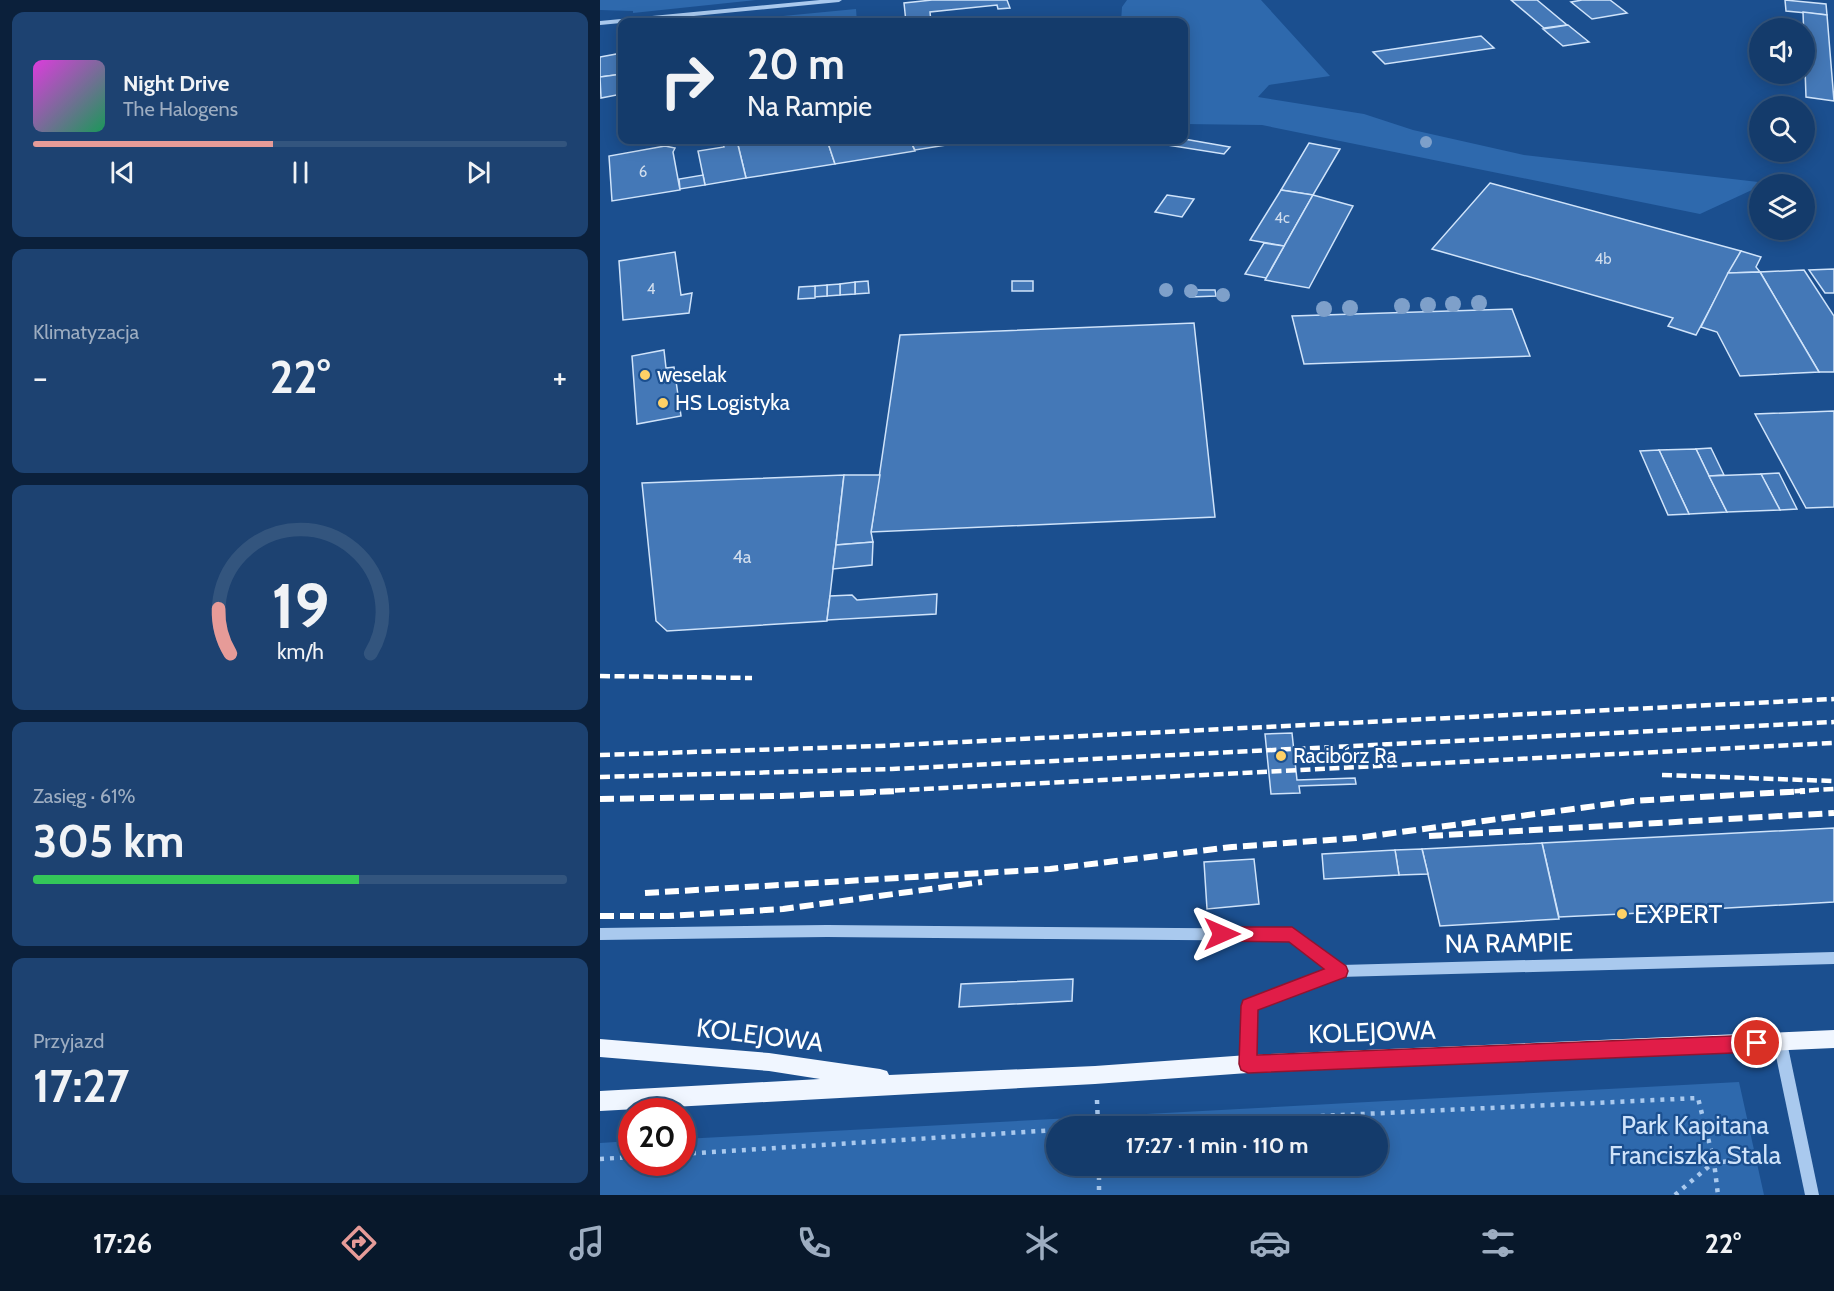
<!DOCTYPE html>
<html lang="pl">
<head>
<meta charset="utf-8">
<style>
	body { margin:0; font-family:Cabin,sans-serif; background:#1d4271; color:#f1f3f6; height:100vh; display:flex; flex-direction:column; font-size:22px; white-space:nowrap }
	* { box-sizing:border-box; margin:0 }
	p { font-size:20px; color:#9dadc1 }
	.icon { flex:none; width:33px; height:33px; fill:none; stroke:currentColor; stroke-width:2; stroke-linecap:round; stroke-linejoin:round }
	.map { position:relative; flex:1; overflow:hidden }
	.sheet { display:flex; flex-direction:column; gap:12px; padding:12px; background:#0b203b; width:600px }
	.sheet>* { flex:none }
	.top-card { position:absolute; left:18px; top:18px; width:570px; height:126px; border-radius:12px; box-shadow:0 3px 15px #0003,0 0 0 2px #33557e; background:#143b6b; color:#f1f3f6; overflow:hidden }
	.fabs { position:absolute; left:1149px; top:18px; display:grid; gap:12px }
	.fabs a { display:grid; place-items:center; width:66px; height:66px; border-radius:50%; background:#143b6b; box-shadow:0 3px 15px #0003,0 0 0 2px #33557e; font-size:30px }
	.speed { position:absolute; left:18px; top:1098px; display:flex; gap:12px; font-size:30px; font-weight:700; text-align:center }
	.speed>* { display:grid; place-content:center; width:78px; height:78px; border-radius:50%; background:#143b6b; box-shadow:0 3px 15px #0003,0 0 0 2px #33557e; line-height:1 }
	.speed .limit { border:9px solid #d22; background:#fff; color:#111 }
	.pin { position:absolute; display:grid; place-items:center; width:51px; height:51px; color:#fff; margin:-26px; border:3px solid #fff; border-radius:50%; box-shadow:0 2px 6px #0007 }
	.me { position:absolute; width:66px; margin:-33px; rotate:90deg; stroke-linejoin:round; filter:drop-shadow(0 0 4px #0008) }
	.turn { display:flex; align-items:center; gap:21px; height:126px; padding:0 30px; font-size:27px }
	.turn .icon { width:78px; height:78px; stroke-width:2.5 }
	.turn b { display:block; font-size:42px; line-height:51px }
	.big { font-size:45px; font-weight:700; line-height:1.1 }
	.sheet .card { flex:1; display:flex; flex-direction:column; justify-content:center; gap:9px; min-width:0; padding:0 21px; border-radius:12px; background:#1d4271 }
	.sheet .dial { align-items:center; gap:0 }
	.dial svg { height:156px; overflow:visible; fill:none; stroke:#33557e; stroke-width:7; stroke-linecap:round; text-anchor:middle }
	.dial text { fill:#f1f3f6; stroke:none }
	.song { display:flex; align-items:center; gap:18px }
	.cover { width:72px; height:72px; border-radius:9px; background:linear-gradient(135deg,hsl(300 70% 55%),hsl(150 70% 35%)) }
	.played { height:6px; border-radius:3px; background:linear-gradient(90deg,#e69b98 45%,#33557e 45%) }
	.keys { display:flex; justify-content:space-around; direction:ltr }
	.heat { display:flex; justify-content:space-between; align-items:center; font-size:33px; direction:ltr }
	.charge { height:9px; border-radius:4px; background:linear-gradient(90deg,#34c759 61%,#33557e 0) }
	.trip { position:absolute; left:446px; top:1116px; width:342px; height:60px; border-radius:30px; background:#143b6b; box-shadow:0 3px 15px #0003,0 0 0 2px #33557e; font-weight:700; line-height:60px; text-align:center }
	.dock { display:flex; height:96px; justify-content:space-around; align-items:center; background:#08182b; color:#9dadc1 }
	.dock .icon { width:42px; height:42px }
	.dock .selected { color:#e69b98 }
	.dock b { font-size:27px; color:#f1f3f6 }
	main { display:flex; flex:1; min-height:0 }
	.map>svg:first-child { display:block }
	.green { fill:#2e69ad; fill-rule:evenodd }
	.building { fill:#4478b7; stroke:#cfe3fa; stroke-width:1.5 }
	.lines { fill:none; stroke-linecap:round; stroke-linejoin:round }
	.path { stroke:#a9c9ee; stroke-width:4.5; stroke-dasharray:4 6; stroke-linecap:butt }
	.minor { fill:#a9c9ee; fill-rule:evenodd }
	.major { fill:#f0f6ff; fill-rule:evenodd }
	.rail-far1 { stroke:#fff; stroke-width:4.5; stroke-dasharray:10 4.5; stroke-linecap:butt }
	.rail { stroke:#fff; stroke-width:6; stroke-dasharray:14 6; stroke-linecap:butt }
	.tree { fill:#7ea0ca }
	.route { fill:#e11d48; stroke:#92132f; stroke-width:1.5 }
	.poi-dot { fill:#ffd166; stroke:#1b4f8f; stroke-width:2 }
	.labels { text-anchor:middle; stroke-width:4.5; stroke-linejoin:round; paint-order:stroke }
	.far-number-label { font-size:15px; fill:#d0dded }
	.number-label { font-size:18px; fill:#d0dded }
	.poi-label { font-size:21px; fill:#fff; stroke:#1b4f8f; text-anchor:start }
	.near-poi-label { font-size:26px; fill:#fff; stroke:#1b4f8f; text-anchor:start }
	.near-street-label { font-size:26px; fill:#fff; stroke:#1b4f8f }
	.near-park-label { font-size:26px; fill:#cfe3fa; stroke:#1b4f8f }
</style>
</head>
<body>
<main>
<section class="sheet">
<div class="card">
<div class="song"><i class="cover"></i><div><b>Night Drive</b><p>The Halogens</p></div></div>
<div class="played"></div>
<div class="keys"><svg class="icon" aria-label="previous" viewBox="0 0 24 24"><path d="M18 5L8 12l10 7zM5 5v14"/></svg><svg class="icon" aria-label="pause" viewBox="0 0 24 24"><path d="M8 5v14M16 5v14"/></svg><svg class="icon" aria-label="next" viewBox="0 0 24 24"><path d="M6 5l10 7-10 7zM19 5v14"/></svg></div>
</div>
<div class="card"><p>Klimatyzacja</p>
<div class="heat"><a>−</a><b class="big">22°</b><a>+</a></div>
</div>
<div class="card dial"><svg viewBox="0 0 100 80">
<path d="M14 69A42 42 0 1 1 86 69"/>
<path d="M14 69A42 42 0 0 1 8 46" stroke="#e69b98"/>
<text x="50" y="56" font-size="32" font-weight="700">19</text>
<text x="50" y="72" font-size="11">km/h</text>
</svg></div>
<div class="card"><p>Zasięg · 61%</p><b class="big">305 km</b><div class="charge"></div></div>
<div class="card"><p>Przyjazd</p><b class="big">17:27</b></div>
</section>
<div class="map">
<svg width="1234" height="1195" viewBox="0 0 1234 1195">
	<rect width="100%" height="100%" fill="#1b4f8f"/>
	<g class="green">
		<path d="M0 0H156L33 13V11L0 10Z"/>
		<path d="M527 0H661L730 76 669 85 658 97 764 114 813 130 924 155 1167 183 1100 214 662 125 584 124V22H521L522 7Z"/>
		<path d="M256 9 257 22H120Z"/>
		<path d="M1139 1082 1164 1195H0V1143L31 1141 32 1162H82L83 1139ZM777 1126V1166H456V1126Z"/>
	</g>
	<g class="building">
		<path d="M332 0H407L410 8 398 9 397 5 330 12 331 22H306L304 3Z"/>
		<path d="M911 0H937L967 25 944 28Z"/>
		<path d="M982 0H1010L1027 13 992 19 971 2Z"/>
		<path d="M1185 0 1226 4 1227 15 1186 11Z"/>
		<path d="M1203 12 1227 15 1234 101 1206 97Z"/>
		<path d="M968 25 989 42 963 46 943 29Z"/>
		<path d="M881 36 894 48 785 64 773 52Z"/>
		<path d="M22 53V74L0 77V57Z"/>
		<path d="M22 74V94L1 98 0 77Z"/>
		<path d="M584 139 630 147 624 154 561 144 565 140Z"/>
		<path d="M147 140H227L235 164 146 178 137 141Z"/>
		<path d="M227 140H310L315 151 235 164Z"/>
		<path d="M310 140H378L315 150Z"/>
		<path d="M137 141 146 178 105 185 98 151 124 147 123 143Z"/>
		<path d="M709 143 740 149 713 195 681 190Z"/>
		<path d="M65 146 75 148 73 152 80 190 12 201 9 156Z"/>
		<path d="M103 175 105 185 80 189 79 179Z"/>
		<path d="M890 183 1141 251 1096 335 1068 326 1073 318 832 249Z"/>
		<path d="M681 190 713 195 684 246 650 240Z"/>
		<path d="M567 195 594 199 582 217 555 212Z"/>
		<path d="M713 195 753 206 709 288 665 280Z"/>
		<path d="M664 243 684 246 666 278 645 274Z"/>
		<path d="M1141 251 1161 257 1156 267 1160 272 1128 273Z"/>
		<path d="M75 252 81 295 92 293 89 313 23 320 19 261Z"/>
		<path d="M1234 269V293H1225L1209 270Z"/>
		<path d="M1204 270 1234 316V372H1219L1160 272Z"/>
		<path d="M1160 272 1219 372 1140 376 1117 332 1101 327 1128 273Z"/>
		<path d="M268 281 269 293 255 294V282Z"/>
		<rect x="412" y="281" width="21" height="10"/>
		<path d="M255 282V294L240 295V284Z"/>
		<path d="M240 284V295L227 296V285Z"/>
		<path d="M227 285V296L214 297 215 286Z"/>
		<path d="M215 286V298L198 299 199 287Z"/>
		<path d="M589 290H615L616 296 590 297Z"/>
		<path d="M912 309 930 356 704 364 692 316Z"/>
		<path d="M594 323 615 517 271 532 300 335Z"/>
		<path d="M64 350 66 368 74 367 81 416 37 424 32 356Z"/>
		<path d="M1234 411V507L1206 508 1155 414Z"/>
		<path d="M1111 448 1124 475 1109 476 1096 449Z"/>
		<path d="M1096 449 1109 476 1127 512 1089 514 1059 450Z"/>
		<path d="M1059 450 1089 514 1068 515 1040 451Z"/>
		<path d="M1179 473 1197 509 1180 510 1161 474Z"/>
		<path d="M1161 474 1180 510 1127 512 1109 476Z"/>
		<path d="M244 475 227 621 67 631 56 621 42 483Z"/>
		<path d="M244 475H280L271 532 273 542 236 545Z"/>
		<path d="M273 542 272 565 233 569 236 545Z"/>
		<path d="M337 594 336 614 227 620 230 596 252 595 257 600Z"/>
		<path d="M692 733 697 780 755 778 756 784 699 786 700 793 671 794 665 734Z"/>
		<path d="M1234 828V902L1022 914 959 917 942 843Z"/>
		<path d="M942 843 959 919 840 926 822 849Z"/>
		<path d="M822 849 828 874 799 875 795 850Z"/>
		<path d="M795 850 799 875 724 879 722 854Z"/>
		<path d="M654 859 659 904 607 909 604 862Z"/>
		<path d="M473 979 472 1001 359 1007 361 984Z"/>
	</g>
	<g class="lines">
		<g class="path">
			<path d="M497 1100 498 1126"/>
			<path d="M511 1126 1098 1098 1114 1162 1118 1195"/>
			<path d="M82 1154 456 1130"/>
			<path d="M0 1159 32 1157"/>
			<path d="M499 1166V1195"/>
			<path d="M1075 1195 1114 1162 1181 1160"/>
		</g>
		<g class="minor">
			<path d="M220 0H242L239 2 0 25V21Z"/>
			<path d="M227 925 692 929 697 931 741 965 1234 952V964L739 977 657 1010 655 1064 653 1069 648 1071 643 1069 641 1064 643 1006 645 1002 727 970 690 941 227 937 0 940V928Z"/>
			<path d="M1180 1036 1185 1038 1187 1042 1219 1195H1205L1173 1042 1175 1038Z"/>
		</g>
		<path class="major" d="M1234 1030V1048L648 1073 495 1084 0 1111V1091L220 1079 169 1071 0 1057V1039L169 1053 280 1069 287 1071 289 1075 495 1066 648 1055Z"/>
		<g class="rail-far1">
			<path d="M0 676 152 678"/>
			<path d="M0 755 279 746 1234 699"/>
			<path d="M1062 775 1234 781"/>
			<path d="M0 777 292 769 1234 722"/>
			<path d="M266 792 1234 743"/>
			<path d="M1180 792 1234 789"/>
		</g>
		<g class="rail">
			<path d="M0 799 180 796 299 791"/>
			<path d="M829 836 1234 813"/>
			<path d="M45 893 450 869 632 847 756 838 1033 801 1205 791"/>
			<path d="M0 916H68L183 909 382 882"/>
		</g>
	</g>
	<g class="tree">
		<circle cx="826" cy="142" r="6"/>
		<circle cx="566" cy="290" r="7"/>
		<circle cx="591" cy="291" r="7"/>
		<circle cx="623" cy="295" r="7"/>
		<circle cx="879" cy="303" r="8"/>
		<circle cx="853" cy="304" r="8"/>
		<circle cx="828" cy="305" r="8"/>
		<circle cx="802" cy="306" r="8"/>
		<circle cx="750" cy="308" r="8"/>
		<circle cx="724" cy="309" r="8"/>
	</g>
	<path class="route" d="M622 927H692L746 966 748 971 746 977 658 1010 657 1055 1157 1035 1163 1037 1166 1043 1163 1049 1157 1052 648 1073 641 1070 639 1064 641 1006 643 1000 724 969 689 942 622 941 616 939 614 934 616 929Z"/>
	<g class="poi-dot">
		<circle cx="45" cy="375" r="6"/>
		<circle cx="63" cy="403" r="6"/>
		<circle cx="681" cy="756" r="6"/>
		<circle cx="1022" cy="914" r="6"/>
	</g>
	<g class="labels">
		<g class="far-number-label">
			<text x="43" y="177">6</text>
			<text x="682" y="223">4c</text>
			<text x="1003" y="264">4b</text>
			<text x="51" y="294">4</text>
		</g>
		<g class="number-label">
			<text x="142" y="563">4a</text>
		</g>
		<g class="poi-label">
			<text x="57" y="382">weselak</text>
			<text x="75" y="410">HS Logistyka</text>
			<text x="693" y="763">Racibórz Ra</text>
		</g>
		<g class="near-poi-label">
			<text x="1034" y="923">EXPERT</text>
		</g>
		<g class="near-street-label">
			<text transform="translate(909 943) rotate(-1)" y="9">NA RAMPIE</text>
			<text transform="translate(772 1032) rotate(-2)" y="9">KOLEJOWA</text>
			<text transform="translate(160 1035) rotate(7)" y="9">KOLEJOWA</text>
		</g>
		<g class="near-park-label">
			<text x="1095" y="1134">Park Kapitana<tspan x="1095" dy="30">Franciszka Stala</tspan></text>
		</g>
	</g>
</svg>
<div class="fabs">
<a><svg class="icon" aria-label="sound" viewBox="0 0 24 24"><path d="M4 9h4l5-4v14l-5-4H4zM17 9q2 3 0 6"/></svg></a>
<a><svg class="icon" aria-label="search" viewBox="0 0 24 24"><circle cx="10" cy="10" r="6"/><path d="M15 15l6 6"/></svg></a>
<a><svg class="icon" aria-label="layers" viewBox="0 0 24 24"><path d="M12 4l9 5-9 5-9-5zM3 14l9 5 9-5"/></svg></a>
</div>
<div class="speed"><div class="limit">20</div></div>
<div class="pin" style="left:1157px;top:1043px;background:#d93025"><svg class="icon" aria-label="arrive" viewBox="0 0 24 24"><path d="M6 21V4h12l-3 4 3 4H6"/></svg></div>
<svg class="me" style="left:622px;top:934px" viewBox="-20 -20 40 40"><path d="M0-17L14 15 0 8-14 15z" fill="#e11d48" stroke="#fff" stroke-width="4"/></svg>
<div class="trip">17:27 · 1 min · 110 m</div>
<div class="top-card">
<div class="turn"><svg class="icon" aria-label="right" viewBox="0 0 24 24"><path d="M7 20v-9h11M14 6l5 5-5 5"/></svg><div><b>20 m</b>Na Rampie</div></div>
</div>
</div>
</main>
<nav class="dock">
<b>17:26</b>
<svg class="icon selected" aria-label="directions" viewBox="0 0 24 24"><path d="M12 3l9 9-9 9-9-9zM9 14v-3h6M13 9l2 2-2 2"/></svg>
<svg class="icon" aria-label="music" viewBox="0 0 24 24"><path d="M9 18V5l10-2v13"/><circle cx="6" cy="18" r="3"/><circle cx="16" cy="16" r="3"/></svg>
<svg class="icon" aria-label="phone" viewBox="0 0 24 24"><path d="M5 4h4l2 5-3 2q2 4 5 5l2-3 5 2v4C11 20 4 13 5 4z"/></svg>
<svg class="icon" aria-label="climate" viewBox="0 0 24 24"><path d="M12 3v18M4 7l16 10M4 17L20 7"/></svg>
<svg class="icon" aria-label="car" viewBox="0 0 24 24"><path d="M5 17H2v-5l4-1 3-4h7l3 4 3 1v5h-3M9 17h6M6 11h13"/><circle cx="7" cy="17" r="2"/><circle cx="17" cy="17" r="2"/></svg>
<svg class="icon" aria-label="filters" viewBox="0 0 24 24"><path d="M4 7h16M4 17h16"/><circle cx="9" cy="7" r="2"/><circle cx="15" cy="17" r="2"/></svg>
<b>22°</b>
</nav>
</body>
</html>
